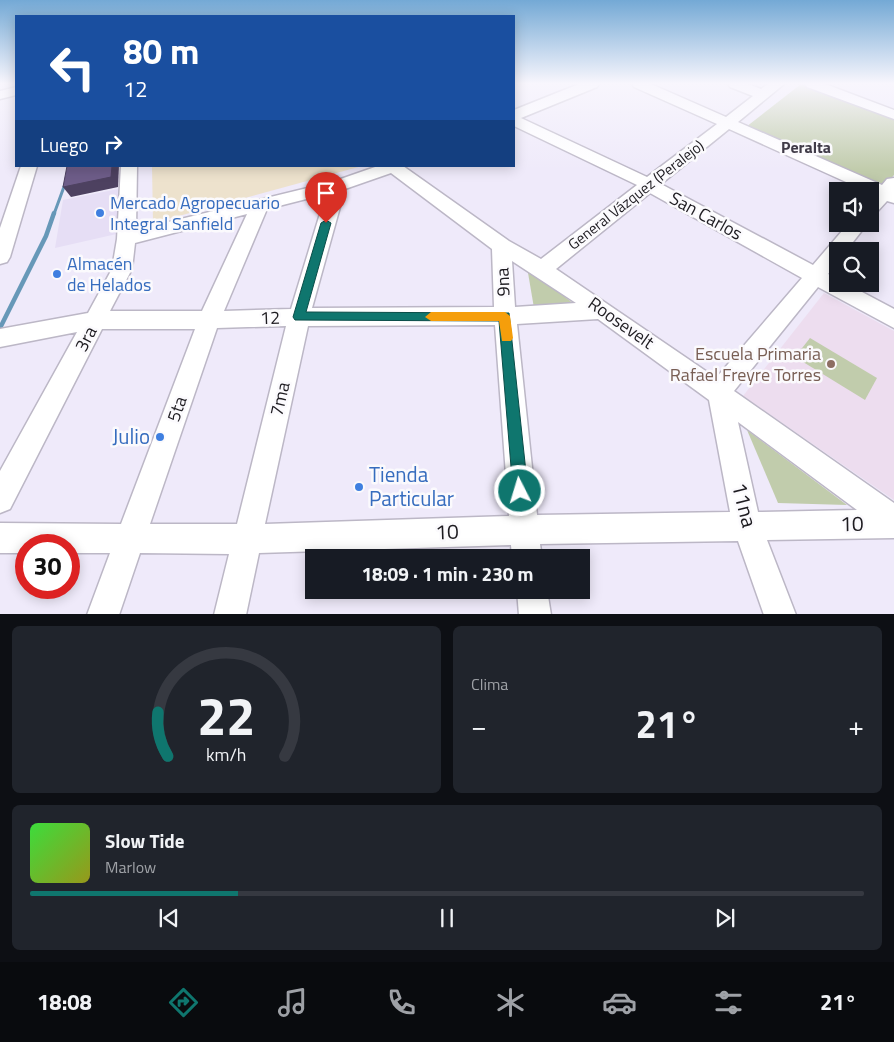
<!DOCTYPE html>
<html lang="es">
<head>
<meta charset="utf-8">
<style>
	body { margin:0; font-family:"Titillium Web",sans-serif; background:#20242c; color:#f1f3f6; height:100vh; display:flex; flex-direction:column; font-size:19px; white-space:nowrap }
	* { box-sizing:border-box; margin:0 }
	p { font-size:16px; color:#9ea1a6 }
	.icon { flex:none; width:28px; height:28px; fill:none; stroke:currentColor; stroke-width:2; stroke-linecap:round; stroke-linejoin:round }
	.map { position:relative; height:614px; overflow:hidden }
	.drawer { display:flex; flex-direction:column; gap:12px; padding:12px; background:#0d0f14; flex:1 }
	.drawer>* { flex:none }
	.banner { position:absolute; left:15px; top:15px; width:500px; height:152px; border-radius:0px; box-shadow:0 2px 12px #0003; background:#1a4fa0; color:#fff; overflow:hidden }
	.controls { position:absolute; left:829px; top:182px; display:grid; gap:10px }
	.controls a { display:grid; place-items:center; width:50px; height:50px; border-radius:0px; background:#171b24; box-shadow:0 2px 12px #0003; font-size:25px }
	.speed { position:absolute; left:15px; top:534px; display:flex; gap:10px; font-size:25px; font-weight:700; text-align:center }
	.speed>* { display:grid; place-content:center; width:65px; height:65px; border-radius:50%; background:#171b24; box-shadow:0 2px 12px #0003; line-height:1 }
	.speed .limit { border:8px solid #d22; background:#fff; color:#111 }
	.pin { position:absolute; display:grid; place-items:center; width:42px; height:42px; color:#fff; margin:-51px -21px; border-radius:50% 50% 50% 0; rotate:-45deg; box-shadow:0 0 5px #0007 }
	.pin .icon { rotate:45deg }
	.me { position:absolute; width:55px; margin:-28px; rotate:355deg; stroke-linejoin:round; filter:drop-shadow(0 0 4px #0008) }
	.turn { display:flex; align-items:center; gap:18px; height:105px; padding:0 25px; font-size:22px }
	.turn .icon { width:65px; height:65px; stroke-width:2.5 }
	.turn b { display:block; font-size:35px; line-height:42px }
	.then { display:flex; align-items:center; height:48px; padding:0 25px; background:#0003; gap:10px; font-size:19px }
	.big { font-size:38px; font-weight:700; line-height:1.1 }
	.drawer .tile { flex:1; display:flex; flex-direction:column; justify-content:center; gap:8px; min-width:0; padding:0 18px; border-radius:8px; background:#20242c }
	.drawer .dial { align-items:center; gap:0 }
	.dial svg { height:130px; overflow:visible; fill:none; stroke:#363941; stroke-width:7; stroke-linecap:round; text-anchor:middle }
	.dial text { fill:#f1f3f6; stroke:none }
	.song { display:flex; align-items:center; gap:15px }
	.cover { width:60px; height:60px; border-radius:8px; background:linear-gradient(135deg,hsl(120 70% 55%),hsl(60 70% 35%)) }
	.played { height:5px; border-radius:2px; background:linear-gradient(90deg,#0f766e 25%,#363941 25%) }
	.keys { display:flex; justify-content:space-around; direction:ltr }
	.heat { display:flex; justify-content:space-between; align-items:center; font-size:28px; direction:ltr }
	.drawer .tiles { flex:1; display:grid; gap:12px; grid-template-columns:1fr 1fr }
	.tile:last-child { grid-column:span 2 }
	.trip { position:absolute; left:305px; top:549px; width:285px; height:50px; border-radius:0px; background:#171b24; box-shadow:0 2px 12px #0003; font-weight:700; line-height:50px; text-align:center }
	.tabs { display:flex; height:80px; justify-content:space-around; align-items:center; background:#090b0e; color:#9ea1a6 }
	.tabs .icon { width:35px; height:35px }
	.tabs .current { color:#0f766e }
	.tabs b { font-size:22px; color:#f1f3f6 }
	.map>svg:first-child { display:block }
	.built { fill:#e6def5 }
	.industrial { fill:#ede2cd }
	.education { fill:#edddef }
	.green { fill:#c1ccac }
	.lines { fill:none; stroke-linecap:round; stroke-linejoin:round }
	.stream-far1 { stroke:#6798b8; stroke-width:3 }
	.stream { stroke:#6798b8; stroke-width:4.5 }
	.minor-casing { stroke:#bcb7c6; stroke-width:3 }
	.minor { fill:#fff; fill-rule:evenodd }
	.shaded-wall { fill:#4d4160 }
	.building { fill:#6e5d89; stroke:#4d4160 }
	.route { fill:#0f766e; stroke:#0a4d48 }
	.slow { fill:#f59e0b }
	.shop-dot { fill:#3f7fe0; stroke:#fbfafd; stroke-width:2 }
	.education-dot { fill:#8d6e63; stroke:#fbfafd; stroke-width:2 }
	.labels { text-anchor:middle; stroke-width:5; stroke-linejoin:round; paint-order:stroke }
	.far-street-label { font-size:15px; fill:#1d1b20; stroke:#fbfafd }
	.far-neighbourhood-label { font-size:16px; font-weight:bold; fill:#403b48; stroke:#fbfafd }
	.shop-label { font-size:18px; fill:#366cbe; stroke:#fbfafd; text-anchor:start }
	.street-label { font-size:18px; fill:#1d1b20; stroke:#fbfafd }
	.education-label { font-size:18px; fill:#785e54; stroke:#fbfafd; text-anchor:end }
	.near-shop-label { font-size:21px; fill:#366cbe; stroke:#fbfafd; text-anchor:end }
	.near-street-label { font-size:21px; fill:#1d1b20; stroke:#fbfafd }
</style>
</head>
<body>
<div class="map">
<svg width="894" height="615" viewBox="0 0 894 615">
	<rect width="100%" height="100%" fill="#efeafa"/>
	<path class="built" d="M123 188 121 233 55 248 63 200Z"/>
	<path class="industrial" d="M152 166H362L153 223Z"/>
	<path class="education" d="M824 293 894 331V500L743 396Z"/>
	<g class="green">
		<path d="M801 84 894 118V175L884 187 746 127Z"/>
		<path d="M527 267 579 308H534Z"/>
		<path d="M810 338 877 378 865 400 795 357Z"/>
		<path d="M747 430 847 505 778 503Z"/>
	</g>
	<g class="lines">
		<path class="stream-far1" d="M54 214 65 184"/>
		<path class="stream" d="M0 328 46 236 54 213"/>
		<g class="minor-casing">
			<g id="minor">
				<path d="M579 84H599L597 87 521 118 647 177 717 124 634 87 632 84H651L726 117 753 96 730 87 728 84H748L761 89 768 84H784L738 122 882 185 887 179 894 178V203L887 201 876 213 870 215V198L873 194 870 191H866L729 129 661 184 813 265 848 224H867L846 251H838V262L828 274 838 278V284H847L894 309V328L818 287 734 391 894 503V538L767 540 796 615H764L738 541 540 544 542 558H512L511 545 259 553 246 615H214L229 554 140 553 119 615H87L110 553H69V545H26V553H0V523L121 524 195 329H102L10 509 0 513V471L77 332 0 347V329L88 313 112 269 117 239 121 166H137L136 230 332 182 378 166H403L509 241 541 259 637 185 514 126V110ZM391 173 492 249 494 307 312 308 345 189ZM650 193 802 278 716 378 556 269ZM326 194 291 309 224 311 267 209ZM247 214 202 311H110L132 269 135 243ZM512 261 576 303 515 307ZM598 319 709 400 730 512 537 515 517 324ZM495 325 509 516 265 524 308 326ZM286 326 237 524H150L217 328ZM738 422 857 510 758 512Z"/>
				<path d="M805 84H825L894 110V119L807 87Z"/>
				<path d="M16 87V95L0 99V91Z"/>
				<path d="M21 166H37L10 257 7 262 0 264V228Z"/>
				<path d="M517 590H547L551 615H519Z"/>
			</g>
		</g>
		<use href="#minor" class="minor"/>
	</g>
	<path class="shaded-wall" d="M112 166H119L118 187 71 197 63 187Z"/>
	<path class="building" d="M67 166H112L111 177 63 187Z"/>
	<linearGradient id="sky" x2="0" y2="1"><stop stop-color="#74a9d5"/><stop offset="0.49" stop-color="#f8f6fd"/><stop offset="1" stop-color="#f8f6fd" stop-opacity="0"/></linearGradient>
	<rect width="894" height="170" fill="url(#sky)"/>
	<path class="route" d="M326 220 331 223 306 312 509 313 528 491 525 496 520 498 515 496 513 491 499 321 295 320 293 317 321 223Z"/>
	<path class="slow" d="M431 312H505L510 316 513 338 511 341H502L499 321H431L425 317Z"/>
	<g class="shop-dot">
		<circle cx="100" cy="213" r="5"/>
		<circle cx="57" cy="274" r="5"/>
		<circle cx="160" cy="437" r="5"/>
		<circle cx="359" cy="487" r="5"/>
	</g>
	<circle class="education-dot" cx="831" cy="364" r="5"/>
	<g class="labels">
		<g class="far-street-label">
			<text transform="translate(636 195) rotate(-38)" y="5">General Vázquez (Peralejo)</text>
		</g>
		<g class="far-neighbourhood-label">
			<text x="806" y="153">Peralta</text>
		</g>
		<g class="shop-label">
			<text x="110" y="209">Mercado Agropecuario<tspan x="110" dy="21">Integral Sanfield</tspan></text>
			<text x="67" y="270">Almacén<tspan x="67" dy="21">de Helados</tspan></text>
		</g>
		<g class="street-label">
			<text transform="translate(706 216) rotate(29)" y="6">San Carlos</text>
			<text transform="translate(503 282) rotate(-92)" y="6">9na</text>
			<text transform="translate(270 318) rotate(-2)" y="6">12</text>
			<text transform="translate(621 323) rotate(35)" y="6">Roosevelt</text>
			<text transform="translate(86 339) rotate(-62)" y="6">3ra</text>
			<text transform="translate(280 399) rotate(-77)" y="6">7ma</text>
			<text transform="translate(177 409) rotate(-71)" y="6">5ta</text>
		</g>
		<g class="education-label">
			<text x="821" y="360">Escuela Primaria<tspan x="821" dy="21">Rafael Freyre Torres</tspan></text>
		</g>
		<g class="near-shop-label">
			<text x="150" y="444">Julio</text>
			<text x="369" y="482" text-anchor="start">Tienda<tspan x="369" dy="24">Particular</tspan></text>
		</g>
		<g class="near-street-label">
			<text transform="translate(744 505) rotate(76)" y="7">11na</text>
			<text transform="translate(852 524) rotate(-1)" y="7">10</text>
			<text transform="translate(447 532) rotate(-2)" y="7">10</text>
		</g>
	</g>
</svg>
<div class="controls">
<a><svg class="icon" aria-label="sound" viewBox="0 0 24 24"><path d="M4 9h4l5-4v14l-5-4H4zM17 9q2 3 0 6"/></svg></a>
<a><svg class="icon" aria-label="search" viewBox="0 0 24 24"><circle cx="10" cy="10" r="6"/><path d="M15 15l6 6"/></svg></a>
</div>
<div class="speed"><div class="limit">30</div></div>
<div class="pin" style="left:326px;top:223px;background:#d93025"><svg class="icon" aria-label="arrive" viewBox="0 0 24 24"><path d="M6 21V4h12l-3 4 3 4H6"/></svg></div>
<svg class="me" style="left:520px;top:491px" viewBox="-20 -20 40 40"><circle r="17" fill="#0f766e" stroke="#fff" stroke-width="3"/><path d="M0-11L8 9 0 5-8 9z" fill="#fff"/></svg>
<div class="trip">18:09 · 1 min · 230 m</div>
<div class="banner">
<div class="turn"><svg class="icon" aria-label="left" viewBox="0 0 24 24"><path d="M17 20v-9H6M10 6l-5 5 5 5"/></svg><div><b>80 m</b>12</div></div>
<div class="then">Luego<svg class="icon" aria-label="right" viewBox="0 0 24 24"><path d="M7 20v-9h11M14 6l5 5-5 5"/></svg></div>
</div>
</div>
<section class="drawer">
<div class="tiles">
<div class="tile dial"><svg viewBox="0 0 100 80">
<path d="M14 69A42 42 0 1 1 86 69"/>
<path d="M14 69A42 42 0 0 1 8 42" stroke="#0f766e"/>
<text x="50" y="56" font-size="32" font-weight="700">22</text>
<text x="50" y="72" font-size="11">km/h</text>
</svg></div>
<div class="tile"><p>Clima</p>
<div class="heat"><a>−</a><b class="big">21°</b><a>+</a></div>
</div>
<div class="tile">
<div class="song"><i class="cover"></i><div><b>Slow Tide</b><p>Marlow</p></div></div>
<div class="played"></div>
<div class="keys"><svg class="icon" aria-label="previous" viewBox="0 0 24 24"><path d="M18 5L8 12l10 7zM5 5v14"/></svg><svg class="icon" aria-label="pause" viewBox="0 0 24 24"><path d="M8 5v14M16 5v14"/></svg><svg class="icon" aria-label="next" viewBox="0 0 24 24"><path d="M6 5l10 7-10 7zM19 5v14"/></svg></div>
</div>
</div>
</section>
<nav class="tabs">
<b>18:08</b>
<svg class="icon current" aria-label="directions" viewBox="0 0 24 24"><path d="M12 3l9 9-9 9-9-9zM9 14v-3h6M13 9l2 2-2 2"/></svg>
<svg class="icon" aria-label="music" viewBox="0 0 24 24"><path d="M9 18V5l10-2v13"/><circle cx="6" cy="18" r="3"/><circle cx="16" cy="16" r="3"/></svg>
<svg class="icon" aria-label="phone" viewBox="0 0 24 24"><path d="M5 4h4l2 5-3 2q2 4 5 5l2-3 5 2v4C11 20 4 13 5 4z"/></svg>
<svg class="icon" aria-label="climate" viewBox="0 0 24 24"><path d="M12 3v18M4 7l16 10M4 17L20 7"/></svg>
<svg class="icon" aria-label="car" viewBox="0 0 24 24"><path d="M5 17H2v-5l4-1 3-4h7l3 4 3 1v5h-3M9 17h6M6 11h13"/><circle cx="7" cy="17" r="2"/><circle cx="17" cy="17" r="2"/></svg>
<svg class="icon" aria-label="filters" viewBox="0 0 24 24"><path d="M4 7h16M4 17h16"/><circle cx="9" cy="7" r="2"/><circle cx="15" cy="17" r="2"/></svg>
<b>21°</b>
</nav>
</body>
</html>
